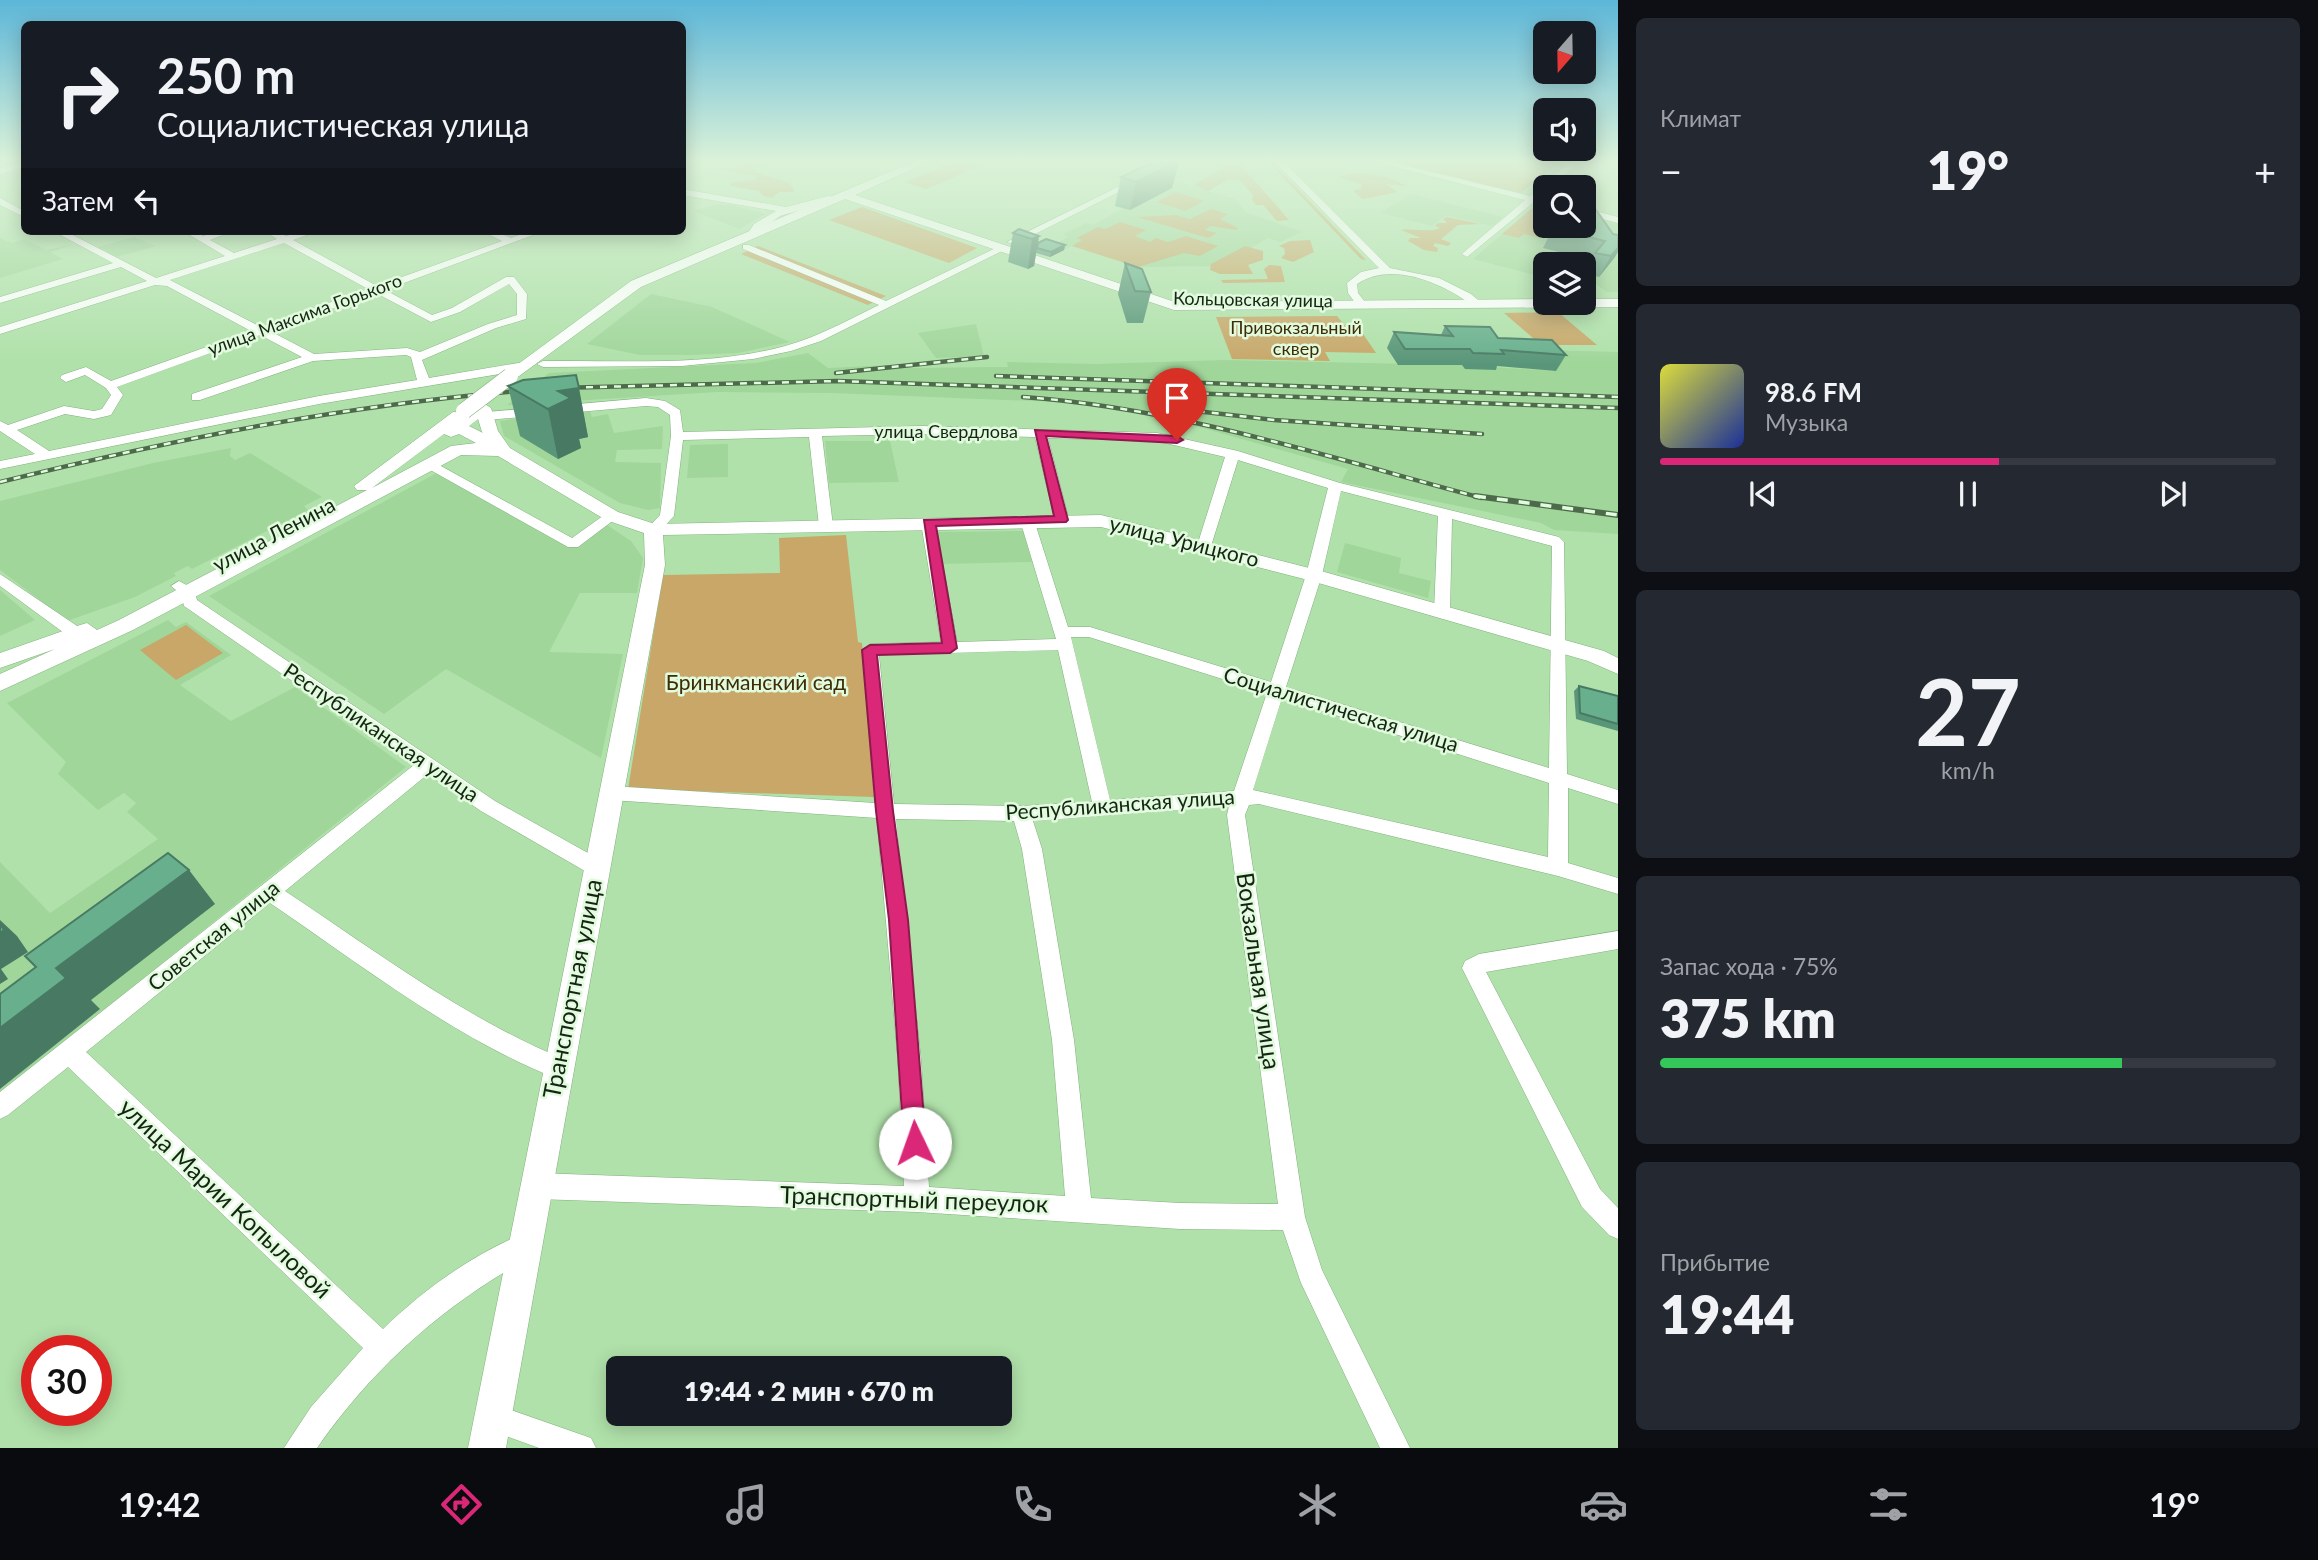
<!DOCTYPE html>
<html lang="ru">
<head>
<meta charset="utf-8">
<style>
	body { margin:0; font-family:Lato,sans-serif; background:#242831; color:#f1f3f6; height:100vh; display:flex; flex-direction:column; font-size:26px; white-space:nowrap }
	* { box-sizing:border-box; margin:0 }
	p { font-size:23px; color:#9ea1a6 }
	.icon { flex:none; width:38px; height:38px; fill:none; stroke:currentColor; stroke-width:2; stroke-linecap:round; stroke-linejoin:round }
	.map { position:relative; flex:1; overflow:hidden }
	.side { display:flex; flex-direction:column; gap:18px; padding:18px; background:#0d0f14; width:700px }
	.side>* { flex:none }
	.guide { position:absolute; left:21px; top:21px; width:665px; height:214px; border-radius:10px; box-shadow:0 4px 18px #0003; background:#171b24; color:#f1f3f6; overflow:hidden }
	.needle { width:46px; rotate:200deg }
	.buttons { position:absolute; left:1533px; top:21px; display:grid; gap:14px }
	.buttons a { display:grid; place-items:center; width:63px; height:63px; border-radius:10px; background:#171b24; box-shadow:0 4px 18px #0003; font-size:35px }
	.speed { position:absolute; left:21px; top:1335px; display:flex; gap:14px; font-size:35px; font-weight:700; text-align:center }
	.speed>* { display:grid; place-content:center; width:91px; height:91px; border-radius:50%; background:#171b24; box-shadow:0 4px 18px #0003; line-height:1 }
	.speed .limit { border:10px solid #d22; background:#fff; color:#111 }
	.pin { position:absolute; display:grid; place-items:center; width:60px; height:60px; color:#fff; margin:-72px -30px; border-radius:50% 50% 50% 0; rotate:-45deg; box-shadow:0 0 7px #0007 }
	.pin .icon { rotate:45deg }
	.me { position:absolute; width:77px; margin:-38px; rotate:357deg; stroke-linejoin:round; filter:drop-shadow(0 0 5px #0008) }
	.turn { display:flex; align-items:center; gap:24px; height:147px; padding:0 21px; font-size:32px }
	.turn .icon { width:91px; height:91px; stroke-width:2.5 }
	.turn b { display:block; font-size:49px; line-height:60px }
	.then { display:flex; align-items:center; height:66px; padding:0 21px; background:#0003; gap:14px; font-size:26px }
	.big { font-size:52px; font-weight:800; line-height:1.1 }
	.side .widget { flex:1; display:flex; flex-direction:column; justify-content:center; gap:10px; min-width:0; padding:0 24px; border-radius:10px; background:#242831 }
	.side .dial { align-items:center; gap:0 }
	.dial b { font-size:91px; line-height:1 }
	.song { display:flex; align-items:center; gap:21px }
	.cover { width:84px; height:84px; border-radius:10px; background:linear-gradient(135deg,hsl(60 70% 55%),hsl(230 70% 35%)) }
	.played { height:7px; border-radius:4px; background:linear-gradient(90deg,#db2777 55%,#363941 55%) }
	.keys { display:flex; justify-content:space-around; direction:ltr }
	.heat { display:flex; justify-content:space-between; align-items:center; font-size:38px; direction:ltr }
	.charge { height:10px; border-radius:5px; background:linear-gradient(90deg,#34c759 75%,#363941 0) }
	.trip { position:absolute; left:606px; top:1356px; width:406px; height:70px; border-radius:10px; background:#171b24; box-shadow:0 4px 18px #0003; font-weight:800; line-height:70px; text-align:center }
	.tabs { display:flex; height:112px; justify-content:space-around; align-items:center; background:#090b0e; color:#9ea1a6 }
	.tabs .icon { width:49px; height:49px }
	.tabs .on { color:#db2777 }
	.tabs b { font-size:32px; color:#f1f3f6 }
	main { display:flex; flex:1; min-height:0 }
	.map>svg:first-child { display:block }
	.built { fill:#a0d69a }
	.green { fill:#c8a769 }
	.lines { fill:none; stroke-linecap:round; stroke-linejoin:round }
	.minor-casing { stroke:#82b17d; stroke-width:1 }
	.major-casing { stroke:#82b17d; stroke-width:1 }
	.minor { fill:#fff; fill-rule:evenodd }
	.major { fill:#fff; fill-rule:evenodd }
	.rail-far1-casing { stroke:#4d6b4a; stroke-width:4.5 }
	.rail-casing { stroke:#4d6b4a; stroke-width:6 }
	.rail-far1 { stroke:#e2fade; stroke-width:2.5; stroke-dasharray:7; stroke-linecap:butt }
	.rail { stroke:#e2fade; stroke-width:3.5; stroke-dasharray:11; stroke-linecap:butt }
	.major-bridge-casing { stroke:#82b17d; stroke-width:17; stroke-linecap:butt }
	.major-bridge { stroke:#fff; stroke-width:16 }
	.wall { fill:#599679 }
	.shaded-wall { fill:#487a63 }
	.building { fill:#67af8d; stroke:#487a63; stroke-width:2 }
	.route { fill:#db2777; stroke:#8e194d; stroke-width:2 }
	.labels { text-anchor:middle; stroke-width:5; stroke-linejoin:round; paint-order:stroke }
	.far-street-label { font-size:18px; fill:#142612; stroke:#e2fade }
	.far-park-label { font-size:18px; fill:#3d2c06; stroke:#e2fade }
	.street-label { font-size:21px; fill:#142612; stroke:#e2fade }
	.park-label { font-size:21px; fill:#3d2c06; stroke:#e2fade }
	.near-street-label { font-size:24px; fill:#142612; stroke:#e2fade }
</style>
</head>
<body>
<main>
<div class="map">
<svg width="1618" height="1448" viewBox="0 0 1618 1448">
	<rect width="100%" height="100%" fill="#b0e1aa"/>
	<g class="built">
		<path d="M1175 181 1235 199 1245 212 1302 232 1280 242 1268 238 1221 266 1138 267 1072 246 1064 250 1051 246 1068 237 1063 234 1086 223 1093 225 1123 208 1115 206 1158 184 1165 186Z"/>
		<path d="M1415 195 1503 217 1492 226 1446 215 1432 226 1381 213 1407 196Z"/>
		<path d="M717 204 732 205 766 214 739 229 694 211Z"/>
		<path d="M1537 204 1545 207V226H1584V216L1618 224V292H1607L1584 276V264H1545V277H1542L1473 259Z"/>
		<path d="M134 237 156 246 117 257 98 247Z"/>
		<path d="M0 238 12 243 25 239 46 250 72 245 50 252 63 259 0 278Z"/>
		<path d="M651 294 712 307 790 342 738 353 689 355H640L587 344Z"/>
		<path d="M976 324 984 356 936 358 918 333Z"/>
		<path d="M1546 350 1618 352V534L1554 530 1541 523 1341 482 1348 469 1174 420 1084 403 832 393 717 392 507 405 549 373 756 363 808 353 828 368 909 364 913 368 996 367H1008L1007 362 1095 364 1223 360 1462 365 1555 371Z"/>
		<path d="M589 409 592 417 608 414 614 433 663 426 662 449 617 450 615 462 661 463 660 508 648 510 620 503 504 436 500 421Z"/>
		<path d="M825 441H890L899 482 829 483Z"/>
		<path d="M728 444V477L687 478 690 445Z"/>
		<path d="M231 448 230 456 235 460 250 453 322 497 304 506 308 510 192 569 188 566 174 573 176 576 135 597 67 621 0 570V501L153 463Z"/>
		<path d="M446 468 573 542 601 521 631 541 643 558 637 593H580L549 652 623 654 601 758 446 669 384 714 209 596Z"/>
		<path d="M1023 531 1032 562 943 564 937 532Z"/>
		<path d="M1345 543 1401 558 1399 573 1431 581 1428 598 1337 572Z"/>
		<path d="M0 590 35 620 0 636Z"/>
		<path d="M168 620 176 627 186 622 231 655 180 685 231 721 295 687 406 767 0 1094V862L50 913 158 839 127 812 136 803 124 793 98 810 58 774 66 762 7 703Z"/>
	</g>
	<g class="green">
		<path d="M747 162H759L753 166 757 173 790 183 794 192H779L772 198 764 196 759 191 731 186 730 183 755 180 758 176 712 168H735Z"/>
		<path d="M955 162 983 165 926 189 905 182Z"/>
		<path d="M1268 162H1272L1366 260 1361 259Z"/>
		<path d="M1392 162H1560L1521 193Z"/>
		<path d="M1229 164 1241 165 1289 220 1277 221 1263 205H1256L1252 199 1253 195 1240 180 1229 179 1208 191 1194 185Z"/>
		<path d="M1358 172 1386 177 1408 186 1385 184 1398 192 1363 199 1353 191 1361 188 1362 184 1338 177Z"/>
		<path d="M1175 192 1204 201 1185 211 1157 202Z"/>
		<path d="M1537 204 1545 207V226H1553L1540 238 1524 234 1519 238 1502 234Z"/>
		<path d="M862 207 977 248 949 263 829 220Z"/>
		<path d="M1211 209 1228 214 1220 219 1238 228 1236 230 1210 226 1205 230 1217 233 1208 238 1137 217 1176 215 1190 219Z"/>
		<path d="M1447 217 1480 224 1458 225 1441 239 1451 243 1448 246 1435 243 1433 246 1438 248 1437 252 1424 250 1408 241 1410 238H1421L1401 230C1412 228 1431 233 1440 228L1435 226 1438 223H1447L1443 219Z"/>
		<path d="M1120 222 1146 230 1135 236 1150 242 1156 238 1168 242 1186 236 1218 246 1200 256 1184 253 1138 267 1072 246 1082 240 1077 238 1098 227 1105 229Z"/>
		<path d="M1310 240 1314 252 1293 262 1281 258 1285 254 1284 248 1279 246 1290 241Z"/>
		<path d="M758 246 886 296 868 305 741 254Z"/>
		<path d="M1245 246 1263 251V260L1248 265 1253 274H1220L1210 270 1211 264Z"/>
		<path d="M1269 265 1281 266 1285 282 1223 283 1221 280 1268 279 1264 269Z"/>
		<path d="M1558 312 1597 345H1541L1504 313Z"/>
		<path d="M1337 316 1346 327 1359 328 1376 353 1325 352 1330 361 1232 359 1216 317Z"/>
		<path d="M846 535 858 642 862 643 874 797 628 789 663 575 780 573 779 538Z"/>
		<path d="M186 625 223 653 176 680 140 650Z"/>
	</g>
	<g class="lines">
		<g class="minor-casing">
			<g id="minor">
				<path d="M24 162V167L0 174V168Z"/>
				<path d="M1168 162H1179L1015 244 1007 242Z"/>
				<path d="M1275 162H1284L1390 268 1439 278 1471 294 1484 305 1475 307C1444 284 1393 260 1357 284L1358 293 1368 306 1359 308 1348 293 1347 283 1361 272 1379 268Z"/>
				<path d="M1376 162H1391L1530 196 1570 162H1579L1551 187H1545V192L1538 198 1545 199V205L1534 202 1467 257 1462 254 1464 252 1525 200Z"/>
				<path d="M682 189 786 207 828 196 840 198 780 216 753 236 748 233 754 224 776 211 682 195Z"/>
				<path d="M0 198 24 211V217L0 205Z"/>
				<path d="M1584 208 1618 217V223L1584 214Z"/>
				<path d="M53 231H65L156 278 225 256 183 231H195L203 236 218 231H233L210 240 234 253 277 239 264 231H276L286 236 303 231H318L293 240 377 286 502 241 482 231H495L511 238 530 231H544L385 290 432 315 452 308 506 277H514L527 294 526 319 496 328 422 360 429 378 524 362 530 366 524 370 319 404 0 469V461L35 454 0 431V421L8 425 64 406 94 411 102 409 111 395 106 388 85 375 66 382 60 378 62 375 86 367 111 381 251 331 167 286 155 285 0 334V327L147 281 121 267 0 303V297L113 263ZM284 243 368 289 261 327 170 280ZM509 284 517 294V315L488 324 420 352 407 348 314 354 270 331 376 293 431 322 460 312ZM260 335 302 357 192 394V400H200L313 361 406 355 411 357 417 380 319 396 49 451 17 430 65 414 94 419 111 415 123 395 117 387Z"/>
				<path d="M743 245H749L886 301 1000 246 1008 248 821 341 791 351 753 359 682 366 543 367 537 364 543 361C622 360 708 367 785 346 818 337 848 320 879 305L743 249Z"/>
				<path d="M646 398 665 401 680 410 683 432 921 426 1157 433 1238 451 1340 483 1559 537 1564 542 1567 774 1618 790V804L1568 788V863L1618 878V894L1558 876 1259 804 1249 805 1245 815 1305 1217 1322 1270 1410 1448H1380L1301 1283 1283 1230 1180 1229 917 1212 537 1199 528 1195 524 1186 528 1177 537 1173 904 1186 898 1061 877 818 611 800 604 798 602 793 604 788 611 786 875 803 862 650 870 644 941 642 921 523 928 519 935 523 957 642 1056 639 1020 520 1027 516 1034 520 1068 627H1090L1271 682 1306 575 1328 488 1238 460 1211 546 1204 550 1197 546 1225 457 1157 441 1048 438 1069 520 1062 524 1055 520 1035 437 921 434 822 436 833 526 826 530 819 526 809 437 683 440 674 516 658 533 653 534 646 530 660 515 671 436 670 415 658 407 646 406 487 420 481 416 487 412ZM1341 491 1438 516 1434 612 1442 617 1450 612 1452 519 1552 546 1549 768 1286 687 1322 575ZM1071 637H1089L1267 693 1234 791 1110 800ZM1058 650 1092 802 1021 806 894 804 879 655ZM1282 698 1549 783 1548 857 1253 790ZM1229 806 1227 815 1278 1204 1180 1203 1091 1198 1074 1040 1042 849 1033 821ZM896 819 1014 821 1022 849 1052 1040 1065 1196 929 1187 921 1061Z"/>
				<path d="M430 460 572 538 607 513 612 512 619 516 578 547H568L425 467 423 464Z"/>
				<path d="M0 574 83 630 85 634 83 638H71L0 586Z"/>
				<path d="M179 581 194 589 197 600 495 801 604 862 607 868 604 874 597 876 590 874 481 811 428 774 285 891C374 950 467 1020 566 1060L570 1068 566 1076 558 1079C457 1040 360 964 270 903L86 1052 383 1329C423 1290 473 1254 525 1233L534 1237 538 1246 534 1255C446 1303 374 1366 317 1448H284L311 1407 363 1348 68 1067 8 1115 0 1119V1092L414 765 184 606 181 594 171 586Z"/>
				<path d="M1618 931V949L1486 972 1600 1189 1618 1208V1239L1609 1235 1582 1207 1462 968 1465 961 1479 954Z"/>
				<path d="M494 1404 591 1438 596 1448H539L484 1428 480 1418 484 1408Z"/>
			</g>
		</g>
		<g class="major-casing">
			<g id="major">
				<path d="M913 162H928L855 195 1175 302 1545 299V303H1584V299H1618V307L1174 310 845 199 641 287 515 379 510 381 502 376 631 281Z"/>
				<path d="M483 403 491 408 498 431 510 448 618 512 655 524 1101 515 1321 571 1604 651 1618 658V674L1588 661 1308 580 1101 527 663 535 665 565 506 1448H468L645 565 644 533 606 520 498 456 461 455 133 630 0 691V674L55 649 0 668V653L80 625 87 623 97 630 119 620 367 490H357L354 486 453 412 466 413ZM478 419 482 432 483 433 469 426ZM444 434 451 437 459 434 476 443 451 446 372 488Z"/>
			</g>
		</g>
		<use href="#minor" class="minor"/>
		<use href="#major" class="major"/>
		<g class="rail-far1-casing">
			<g id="rail-far1">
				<path d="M836 373 987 357"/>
				<path d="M996 376 1618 397"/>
				<path d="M558 388 838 381 1618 408"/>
				<path d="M1023 397C1179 408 1331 458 1482 498"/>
				<path d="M1170 408 1274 420 1482 434"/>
				<path d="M0 482C175 439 350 404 530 390"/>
			</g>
		</g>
		<g class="rail-casing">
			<path id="rail" d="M1475 496 1618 515"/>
		</g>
		<use href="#rail-far1" class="rail-far1"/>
		<use href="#rail" class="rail"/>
		<g class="major-bridge-casing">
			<path id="major-bridge" d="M464 411 510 376"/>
		</g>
		<use href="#major-bridge" class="major-bridge"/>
	</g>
	<g class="wall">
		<path d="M1153 162H1179L1172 188 1130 210 1115 206 1121 177Z"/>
		<path d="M1589 200 1615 257 1599 277 1584 273 1591 260 1543 248 1553 228Z"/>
		<path d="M1013 233 1039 236 1038 243 1065 245 1064 250 1050 257 1036 253 1034 266 1028 269 1008 262Z"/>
		<path d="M1125 263 1151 292 1143 323H1127L1118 294Z"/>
		<path d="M1445 326 1498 338 1566 355 1556 371 1497 366 1496 370 1465 369 1462 365H1398L1387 348 1394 332 1441 335Z"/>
		<path d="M576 375 588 437 579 439 581 448 558 459 520 436 508 386Z"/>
		<path d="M1579 686 1618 696V731L1576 719 1574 691Z"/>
	</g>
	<g class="shaded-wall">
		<path d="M1176 162H1179L1172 188 1130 210 1136 182Z"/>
		<path d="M1039 236 1034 266 1028 269 1032 239Z"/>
		<path d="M1065 245 1064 250 1050 257 1051 252Z"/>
		<path d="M1618 248V252L1615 257 1599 277 1611 256Z"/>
		<path d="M579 388 588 437 579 439 581 448 558 459 548 409 558 391Z"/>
		<path d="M189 870 215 904 91 1000 100 1009 0 1089V1028L56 968Z"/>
		<path d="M0 920 17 936 28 952 1 969 8 979 0 984Z"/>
	</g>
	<g class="building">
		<path d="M1153 162H1176L1136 182 1121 177Z"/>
		<path d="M1584 199 1589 200 1613 234 1618 235V248L1611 256 1595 253 1605 241 1553 228 1556 226H1584Z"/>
		<path d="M1019 229 1039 236 1032 239 1013 233Z"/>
		<path d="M1046 239 1065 245 1051 252 1037 248 1038 243Z"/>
		<path d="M1125 263 1142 269 1151 292 1135 291Z"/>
		<path d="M1445 326 1490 327 1498 338 1552 340 1566 355 1501 350 1504 354 1473 353 1470 349H1405L1394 332 1453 336Z"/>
		<path d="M576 375 579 388 558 391 571 398 548 409 508 386 523 380Z"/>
		<path d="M1579 686 1618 696V724L1580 713Z"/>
		<path d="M168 853 189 870 56 968 66 978 0 1028V994L36 967 25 956Z"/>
		<path d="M0 924 4 930 0 933Z"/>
	</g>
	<linearGradient id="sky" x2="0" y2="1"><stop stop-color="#5cb6d8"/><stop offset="0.44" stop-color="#dbf2d9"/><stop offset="1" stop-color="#dbf2d9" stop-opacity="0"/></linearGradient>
	<rect width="1618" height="365" fill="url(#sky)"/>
	<path class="route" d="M1035 430 1177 436 1183 440 1177 443 1046 436 1068 520 1066 522 936 526 957 648 950 653 877 655 893 811 908 920 926 1143 923 1151 915 1154 907 1151 904 1143 889 920 876 811 862 650 870 645 942 643 924 520 1054 516Z"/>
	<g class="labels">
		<g class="far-street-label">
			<text transform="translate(1253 300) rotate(1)" y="6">Кольцовская улица</text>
			<text transform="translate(305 315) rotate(-20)" y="6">улица Максима Горького</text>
			<text x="946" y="438">улица Свердлова</text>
		</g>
		<g class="far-park-label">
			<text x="1296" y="334">Привокзальный<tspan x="1296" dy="21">сквер</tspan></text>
		</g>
		<g class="street-label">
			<text transform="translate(274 535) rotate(-28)" y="7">улица Ленина</text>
			<text transform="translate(1184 542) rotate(14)" y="7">улица Урицкого</text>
			<text transform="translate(1341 710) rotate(17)" y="7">Социалистическая улица</text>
			<text transform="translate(381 733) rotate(34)" y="7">Республиканская улица</text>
			<text transform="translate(1120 805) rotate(-4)" y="7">Республиканская улица</text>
			<text transform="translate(214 936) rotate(-39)" y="7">Советская улица</text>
		</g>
		<g class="park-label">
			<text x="756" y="690">Бринкманский сад</text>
		</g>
		<g class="near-street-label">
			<text transform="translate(1258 971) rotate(82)" y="8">Вокзальная улица</text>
			<text transform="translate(573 989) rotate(-79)" y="8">Транспортная улица</text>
			<text transform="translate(225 1199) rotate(43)" y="8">улица Марии Копыловой</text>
			<text transform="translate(914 1200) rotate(2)" y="8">Транспортный переулок</text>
		</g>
	</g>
</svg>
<div class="buttons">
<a><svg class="needle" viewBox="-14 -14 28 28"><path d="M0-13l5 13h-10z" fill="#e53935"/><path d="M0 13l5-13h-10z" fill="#9ea1a6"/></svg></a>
<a><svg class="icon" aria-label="sound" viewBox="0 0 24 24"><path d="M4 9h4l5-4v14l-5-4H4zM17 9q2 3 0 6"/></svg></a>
<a><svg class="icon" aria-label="search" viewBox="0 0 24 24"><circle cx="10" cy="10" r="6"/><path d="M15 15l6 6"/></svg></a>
<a><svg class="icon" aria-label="layers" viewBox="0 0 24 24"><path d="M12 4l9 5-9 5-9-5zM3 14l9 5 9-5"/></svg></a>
</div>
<div class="speed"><div class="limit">30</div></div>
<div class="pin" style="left:1177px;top:440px;background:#d93025"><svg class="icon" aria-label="arrive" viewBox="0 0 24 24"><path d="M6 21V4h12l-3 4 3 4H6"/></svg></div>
<svg class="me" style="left:915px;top:1143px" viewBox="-20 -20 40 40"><circle r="19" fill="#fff"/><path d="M0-13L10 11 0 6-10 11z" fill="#db2777"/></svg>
<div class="trip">19:44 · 2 мин · 670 m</div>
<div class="guide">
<div class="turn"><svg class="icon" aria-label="right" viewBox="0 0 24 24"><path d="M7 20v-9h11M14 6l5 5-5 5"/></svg><div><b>250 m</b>Социалистическая улица</div></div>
<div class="then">Затем<svg class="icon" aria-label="left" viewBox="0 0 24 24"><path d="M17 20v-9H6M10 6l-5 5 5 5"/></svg></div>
</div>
</div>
<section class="side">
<div class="widget"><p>Климат</p>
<div class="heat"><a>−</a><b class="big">19°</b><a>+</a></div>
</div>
<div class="widget">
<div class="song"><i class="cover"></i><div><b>98.6 FM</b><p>Музыка</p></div></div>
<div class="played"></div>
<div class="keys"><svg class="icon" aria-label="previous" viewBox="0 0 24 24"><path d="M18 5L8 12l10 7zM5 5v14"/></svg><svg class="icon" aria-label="pause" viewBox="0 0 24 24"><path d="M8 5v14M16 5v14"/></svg><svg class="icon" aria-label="next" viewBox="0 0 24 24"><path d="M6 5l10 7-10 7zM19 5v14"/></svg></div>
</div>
<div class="widget dial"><b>27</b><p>km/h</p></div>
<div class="widget"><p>Запас хода · 75%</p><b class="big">375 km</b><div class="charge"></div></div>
<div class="widget"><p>Прибытие</p><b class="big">19:44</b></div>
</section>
</main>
<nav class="tabs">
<b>19:42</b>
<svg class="icon on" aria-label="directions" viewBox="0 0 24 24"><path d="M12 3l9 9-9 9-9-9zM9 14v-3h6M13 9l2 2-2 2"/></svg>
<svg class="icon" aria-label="music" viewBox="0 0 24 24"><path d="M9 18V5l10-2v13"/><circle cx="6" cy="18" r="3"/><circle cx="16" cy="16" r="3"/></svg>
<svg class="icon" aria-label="phone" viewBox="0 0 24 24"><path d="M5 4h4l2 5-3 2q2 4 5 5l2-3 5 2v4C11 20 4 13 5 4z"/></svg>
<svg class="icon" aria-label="climate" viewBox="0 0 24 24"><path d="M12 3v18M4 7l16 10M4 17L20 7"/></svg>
<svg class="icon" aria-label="car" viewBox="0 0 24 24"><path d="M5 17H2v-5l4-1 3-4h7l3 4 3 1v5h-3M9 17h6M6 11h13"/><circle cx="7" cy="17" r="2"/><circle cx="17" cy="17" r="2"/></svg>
<svg class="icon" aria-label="filters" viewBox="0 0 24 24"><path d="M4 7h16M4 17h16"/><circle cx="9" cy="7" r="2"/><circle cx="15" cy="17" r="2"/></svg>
<b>19°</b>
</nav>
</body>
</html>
